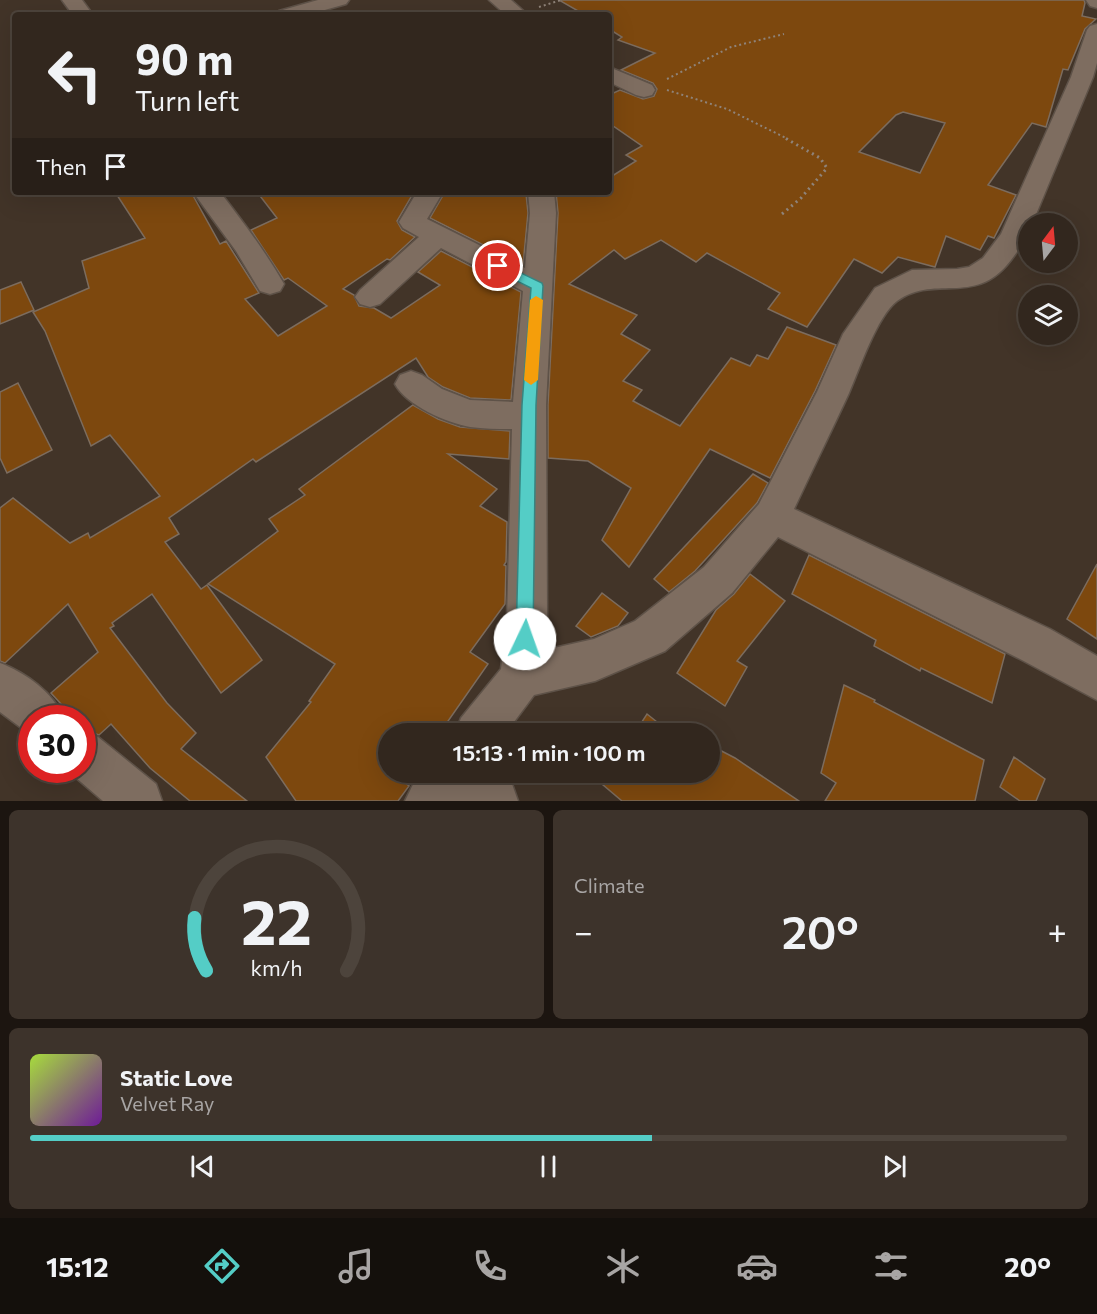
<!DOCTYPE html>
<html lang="en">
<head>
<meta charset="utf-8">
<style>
	body { margin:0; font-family:Commissioner,sans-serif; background:#3d332b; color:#f1f3f6; height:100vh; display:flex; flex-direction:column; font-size:22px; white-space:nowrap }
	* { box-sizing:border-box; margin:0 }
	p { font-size:20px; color:#a8a5a4 }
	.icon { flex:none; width:33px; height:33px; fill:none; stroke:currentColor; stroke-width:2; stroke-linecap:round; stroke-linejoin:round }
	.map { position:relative; height:801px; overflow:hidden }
	.details { display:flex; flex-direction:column; gap:9px; padding:9px; background:#1c1510; flex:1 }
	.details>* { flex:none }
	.guide { position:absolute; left:12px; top:12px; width:600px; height:183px; border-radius:6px; box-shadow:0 6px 24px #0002,0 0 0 2px #4d443c; background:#32271e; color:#f1f3f6; overflow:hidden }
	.needle { width:39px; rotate:16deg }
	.buttons { position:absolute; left:1018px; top:213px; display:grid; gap:12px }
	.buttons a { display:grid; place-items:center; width:60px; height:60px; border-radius:50%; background:#32271e; box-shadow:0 6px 24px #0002,0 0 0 2px #4d443c; font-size:30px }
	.speed { position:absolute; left:18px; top:705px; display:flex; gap:12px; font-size:30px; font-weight:700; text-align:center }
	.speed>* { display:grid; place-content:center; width:78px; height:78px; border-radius:50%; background:#32271e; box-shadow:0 6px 24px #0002,0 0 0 2px #4d443c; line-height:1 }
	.speed .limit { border:9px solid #d22; background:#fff; color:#111 }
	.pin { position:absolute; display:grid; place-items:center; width:51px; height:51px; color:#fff; margin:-26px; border:3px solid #fff; border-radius:50%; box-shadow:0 2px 6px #0007 }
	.me { position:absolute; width:66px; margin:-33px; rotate:3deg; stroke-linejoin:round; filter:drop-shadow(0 0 4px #0008) }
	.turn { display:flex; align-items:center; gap:21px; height:126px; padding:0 24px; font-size:27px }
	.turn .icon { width:78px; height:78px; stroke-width:2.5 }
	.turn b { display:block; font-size:42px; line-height:51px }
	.then { display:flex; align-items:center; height:57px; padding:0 24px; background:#0003; gap:12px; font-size:22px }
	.big { font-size:45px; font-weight:600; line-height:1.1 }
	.details .tile { flex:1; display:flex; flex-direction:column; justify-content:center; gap:9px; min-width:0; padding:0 21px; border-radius:9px; background:#3d332b }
	.details .dial { align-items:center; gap:0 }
	.dial svg { height:156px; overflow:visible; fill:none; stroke:#4d443c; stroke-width:7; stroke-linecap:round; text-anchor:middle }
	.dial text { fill:#f1f3f6; stroke:none }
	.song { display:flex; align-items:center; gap:18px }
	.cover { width:72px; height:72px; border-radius:9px; background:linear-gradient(135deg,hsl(80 70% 55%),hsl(280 70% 35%)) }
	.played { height:6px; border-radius:3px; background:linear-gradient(90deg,#54cdc6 60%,#4d443c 60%) }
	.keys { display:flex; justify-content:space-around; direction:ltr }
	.heat { display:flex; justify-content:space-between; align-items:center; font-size:33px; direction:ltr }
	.details .tiles { flex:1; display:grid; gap:9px; grid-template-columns:1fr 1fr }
	.tile:last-child { grid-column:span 2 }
	.trip { position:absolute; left:378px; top:723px; width:342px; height:60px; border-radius:30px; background:#32271e; box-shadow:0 6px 24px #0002,0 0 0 2px #4d443c; font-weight:600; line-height:60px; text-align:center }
	.dock { display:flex; height:96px; justify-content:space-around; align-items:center; background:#14100c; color:#a8a5a4 }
	.dock .icon { width:42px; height:42px }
	.dock .current { color:#54cdc6 }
	.dock b { font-size:27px; color:#f1f3f6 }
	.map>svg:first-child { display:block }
	.building { fill:#7d480e; stroke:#7c6c5e; stroke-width:1.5; fill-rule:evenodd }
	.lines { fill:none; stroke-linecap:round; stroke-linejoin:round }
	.minor-casing { stroke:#5e5248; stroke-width:3 }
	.path-far1 { stroke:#8f8379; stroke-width:2; stroke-dasharray:2 3; stroke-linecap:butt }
	.path { stroke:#8f8379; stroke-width:3; stroke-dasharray:2 4; stroke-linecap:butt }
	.minor { fill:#7e6d60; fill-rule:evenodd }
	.route { fill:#54cdc6; stroke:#378581; stroke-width:1.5 }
	.slow { fill:#f59e0b }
</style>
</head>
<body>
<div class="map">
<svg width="1097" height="801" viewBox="0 0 1097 801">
	<rect width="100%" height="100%" fill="#423428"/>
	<g class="building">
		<path d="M559 0H1084L1085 3 1082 16 1096 19 1085 29 1068 70 1063 69 1046 127 1032 123 988 185 1016 195 994 238 988 236 980 250 946 236 935 267 898 257 882 273 854 259 807 327 768 309 780 293 707 253 696 262 661 240 625 259 614 250 569 284 637 315 621 334 650 350 623 381 642 390 633 401 680 426 731 358 750 366 757 355 768 359 787 327 836 345 815 391 770 478 710 449 629 567 602 540 631 488 588 461 548 458V405L558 213 556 192H609V178L636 161 626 155 642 146 609 123V95L620 90 643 99 654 96 657 89 653 83 621 70 655 53 618 40 622 37 609 29V15H585ZM903 112 945 123 920 173 859 152 896 115Z"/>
		<path d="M115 192H191L220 244 226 241 259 293 245 299 278 336 327 306 288 278 284 280 251 230 277 218 257 192H414L397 221 402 230 415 237 390 260 387 259 343 289 354 295 359 306 374 308 391 318 440 285 418 272 441 251 521 292 511 400 470 398 443 387 428 377 416 358 256 462 253 459 169 518 179 534 165 542 201 589 207 585 262 660 221 693 152 594 112 623 114 626 110 628 167 703 196 733 181 749 247 801H190L150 768 111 724 99 735 82 729V718H74L51 693 98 652 68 604 5 663 0 661V508L13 498 70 543 88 533 90 538 160 496 110 435 91 446 45 331 33 312 89 288 82 261 145 238Z"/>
		<path d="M445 192H461L460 194H526L528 213 523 265 430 218Z"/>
		<path d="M21 282 34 310 0 324V290Z"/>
		<path d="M18 383 52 450 7 473 0 458V392Z"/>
		<path d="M413 405 438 419 460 427 510 431 509 459 448 454 497 489 480 506 507 522 506 562 504 565 506 566 505 604 470 652 488 664 439 734H388V772H392L409 786 398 801H296L266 757 311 702 309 701 335 664 208 584 278 531 269 519 305 495 299 489Z"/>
		<path d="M753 474 768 483 757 503 695 571 669 592 654 579Z"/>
		<path d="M809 555 1005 654 992 703 921 668 920 671 874 646 876 640 792 594Z"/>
		<path d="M1097 564V639L1067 619Z"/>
		<path d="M750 574 785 601 737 661 747 667 725 706 677 673 716 610 734 594Z"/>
		<path d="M602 593 628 613 618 626 591 637 576 626Z"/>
		<path d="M844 685 875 700 874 702 984 760 975 801H825L836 783 821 773Z"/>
		<path d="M647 714 672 734H634Z"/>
		<path d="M710 745 735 758 799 801H622L602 784 609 772H710Z"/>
		<path d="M1014 757 1045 779 1036 801H1020L1000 787Z"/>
	</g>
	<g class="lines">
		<g class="minor-casing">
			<g id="minor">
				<path d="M62 0H82L93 15H73Z"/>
				<path d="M318 0H349L346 4 307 15H276L279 11Z"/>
				<path d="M489 0H511L528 15H506Z"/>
				<path d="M1086 0H1097V8L1090 6Z"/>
				<path d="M1097 24V63L1093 77 1032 224H1029C1029 237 1022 245 1014 256 976 310 938 272 897 301 877 316 859 370 849 393 831 432 812 470 794 509L1050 629 1097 656V700L1020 659 778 537 732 593 665 651 595 681 534 695 505 734H455L461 718 501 669 507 619 512 429C498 429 484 429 470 427 447 423 406 405 395 384L400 375 411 371 422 375 442 389 470 400 513 402 523 291 441 248 380 304 370 307 360 304 355 297 360 290 419 237 403 228 399 222 417 192H443L427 219 525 268 530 213 528 192H554L556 213 546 405 547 619 545 650 594 639 635 621 704 567 759 504 817 392 843 334 875 288 912 270 957 269 969 267 983 258 1001 234 1071 77 1087 30 1090 26Z"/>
				<path d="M609 67 652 85 655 90 652 95 644 97 636 95 609 82Z"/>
				<path d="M193 192H220C243 222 265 251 284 284L280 291 270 294 260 291 236 251Z"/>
				<path d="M0 663C24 672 55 693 63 718H32V736L0 712Z"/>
				<path d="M82 731 98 737 156 784 162 801H103L67 770H82Z"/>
				<path d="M419 772H494L512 784 518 801H405Z"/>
			</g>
		</g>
		<g class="path-far1">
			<path d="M539 7 561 0"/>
			<path d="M667 79 731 47 784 34"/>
			<path d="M667 90 727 109 788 139"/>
		</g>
		<path class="path" d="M782 214 801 198 827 168 820 158 785 138"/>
		<use href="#minor" class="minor"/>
	</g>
	<path class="route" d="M498 262 542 283 543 286 536 405 533 639 531 645 525 647 519 645 516 639 522 405 531 288 493 269 492 266Z"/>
	<path class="slow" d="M536 296 543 300 538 380 531 385 524 380 530 300Z"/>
</svg>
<div class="buttons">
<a><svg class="needle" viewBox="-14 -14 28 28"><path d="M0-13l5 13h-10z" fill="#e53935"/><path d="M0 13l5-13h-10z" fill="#a8a5a4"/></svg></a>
<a><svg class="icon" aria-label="layers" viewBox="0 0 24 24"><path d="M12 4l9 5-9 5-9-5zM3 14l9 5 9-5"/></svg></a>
</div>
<div class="speed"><div class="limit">30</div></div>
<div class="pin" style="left:498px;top:266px;background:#d93025"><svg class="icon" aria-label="arrive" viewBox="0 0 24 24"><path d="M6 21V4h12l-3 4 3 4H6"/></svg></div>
<svg class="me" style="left:525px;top:639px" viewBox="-20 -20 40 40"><circle r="19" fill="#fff"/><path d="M0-13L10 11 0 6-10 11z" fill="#54cdc6"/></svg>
<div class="trip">15:13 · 1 min · 100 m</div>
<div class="guide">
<div class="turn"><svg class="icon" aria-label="left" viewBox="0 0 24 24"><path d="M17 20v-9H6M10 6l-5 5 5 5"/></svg><div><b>90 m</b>Turn left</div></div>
<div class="then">Then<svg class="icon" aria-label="arrive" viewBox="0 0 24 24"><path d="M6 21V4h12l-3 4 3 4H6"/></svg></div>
</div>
</div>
<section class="details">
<div class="tiles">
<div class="tile dial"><svg viewBox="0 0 100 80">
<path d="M14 69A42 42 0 1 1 86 69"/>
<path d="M14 69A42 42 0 0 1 8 42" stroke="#54cdc6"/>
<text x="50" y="56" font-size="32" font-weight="700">22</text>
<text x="50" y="72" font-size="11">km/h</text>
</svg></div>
<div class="tile"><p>Climate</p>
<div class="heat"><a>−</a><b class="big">20°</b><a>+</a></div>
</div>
<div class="tile">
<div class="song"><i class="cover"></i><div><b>Static Love</b><p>Velvet Ray</p></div></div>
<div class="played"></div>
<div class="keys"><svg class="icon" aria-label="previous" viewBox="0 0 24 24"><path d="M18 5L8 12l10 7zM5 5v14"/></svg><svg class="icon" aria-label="pause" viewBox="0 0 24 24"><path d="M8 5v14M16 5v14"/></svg><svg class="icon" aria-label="next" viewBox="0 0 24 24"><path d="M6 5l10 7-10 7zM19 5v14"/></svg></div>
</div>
</div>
</section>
<nav class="dock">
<b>15:12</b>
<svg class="icon current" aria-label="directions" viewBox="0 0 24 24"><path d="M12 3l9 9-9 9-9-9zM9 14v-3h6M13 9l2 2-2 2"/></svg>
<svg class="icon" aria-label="music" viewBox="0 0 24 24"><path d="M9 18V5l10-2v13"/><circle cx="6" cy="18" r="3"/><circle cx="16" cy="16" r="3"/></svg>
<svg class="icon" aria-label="phone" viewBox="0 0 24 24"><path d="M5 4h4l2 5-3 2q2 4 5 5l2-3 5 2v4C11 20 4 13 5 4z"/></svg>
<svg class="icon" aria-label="climate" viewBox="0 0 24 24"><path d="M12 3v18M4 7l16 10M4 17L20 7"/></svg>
<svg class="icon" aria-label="car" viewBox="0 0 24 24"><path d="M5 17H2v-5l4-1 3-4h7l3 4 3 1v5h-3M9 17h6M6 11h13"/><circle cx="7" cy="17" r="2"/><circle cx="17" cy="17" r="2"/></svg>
<svg class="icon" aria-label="filters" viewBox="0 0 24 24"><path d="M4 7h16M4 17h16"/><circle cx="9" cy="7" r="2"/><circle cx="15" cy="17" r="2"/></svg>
<b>20°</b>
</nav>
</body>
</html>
